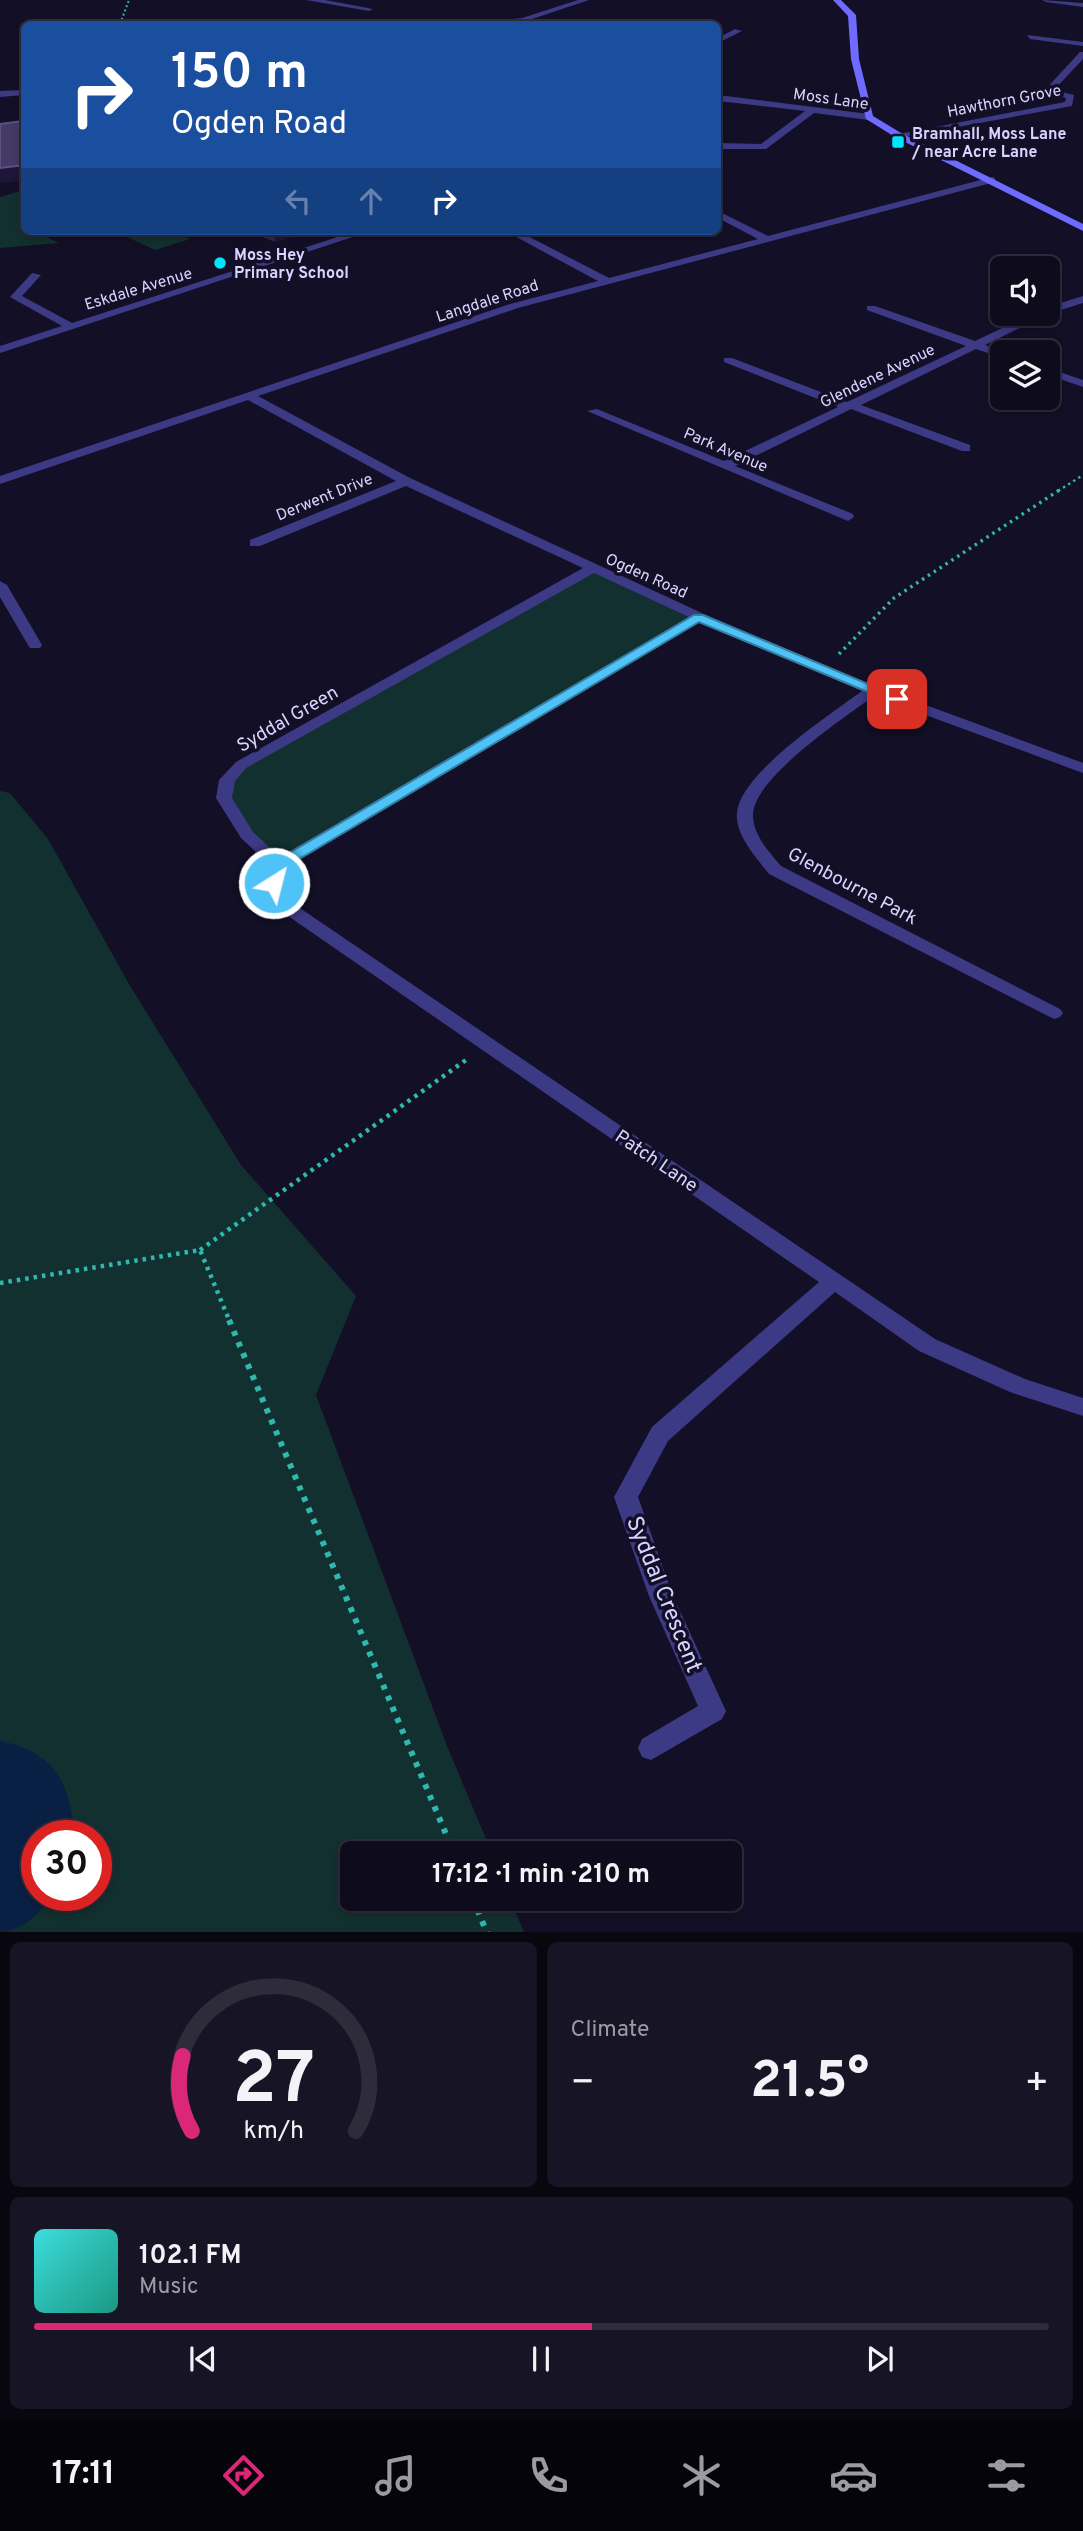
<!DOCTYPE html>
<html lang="en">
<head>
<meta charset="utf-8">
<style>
	body { margin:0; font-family:Overpass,sans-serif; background:#171425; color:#f1f3f6; height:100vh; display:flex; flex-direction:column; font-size:26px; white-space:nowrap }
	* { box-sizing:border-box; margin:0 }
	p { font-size:23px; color:#9b9ba3 }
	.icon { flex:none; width:38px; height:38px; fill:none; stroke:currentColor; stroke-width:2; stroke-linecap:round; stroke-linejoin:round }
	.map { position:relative; height:1932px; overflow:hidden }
	.side { display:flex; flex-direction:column; gap:10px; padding:10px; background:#08060f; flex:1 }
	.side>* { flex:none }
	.banner { position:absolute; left:21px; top:21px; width:700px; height:214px; border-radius:10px; box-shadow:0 4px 10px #0003,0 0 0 2px #2e2b3b; background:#1a4fa0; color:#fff; overflow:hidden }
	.tools { position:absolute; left:990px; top:256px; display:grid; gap:14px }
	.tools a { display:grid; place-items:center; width:70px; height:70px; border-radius:10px; background:#0e0b1c; box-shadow:0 4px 10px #0003,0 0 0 2px #2e2b3b; font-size:35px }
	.speed { position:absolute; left:21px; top:1820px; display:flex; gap:14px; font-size:35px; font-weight:700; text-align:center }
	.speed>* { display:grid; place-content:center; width:91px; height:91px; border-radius:50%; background:#0e0b1c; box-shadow:0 4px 10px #0003,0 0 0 2px #2e2b3b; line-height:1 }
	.speed .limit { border:10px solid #d22; background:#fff; color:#111 }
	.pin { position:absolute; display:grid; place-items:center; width:60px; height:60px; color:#fff; margin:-30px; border-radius:14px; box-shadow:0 4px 10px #0006 }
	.me { position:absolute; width:77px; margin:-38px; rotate:36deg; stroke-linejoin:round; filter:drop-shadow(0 0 5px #0008) }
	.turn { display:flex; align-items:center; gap:24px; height:147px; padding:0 35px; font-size:32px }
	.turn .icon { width:91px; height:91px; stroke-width:2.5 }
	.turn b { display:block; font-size:49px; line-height:60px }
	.lanes { display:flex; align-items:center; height:66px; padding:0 35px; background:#0003; justify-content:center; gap:35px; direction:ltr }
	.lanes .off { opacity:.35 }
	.big { font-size:52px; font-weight:700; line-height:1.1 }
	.side .widget { flex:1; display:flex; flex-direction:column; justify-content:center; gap:10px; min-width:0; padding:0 24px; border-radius:10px; background:#171425 }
	.side .dial { align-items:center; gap:0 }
	.dial svg { height:182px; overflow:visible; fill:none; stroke:#2e2b3b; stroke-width:7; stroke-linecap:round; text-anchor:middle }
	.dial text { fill:#f1f3f6; stroke:none }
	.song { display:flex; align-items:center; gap:21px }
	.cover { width:84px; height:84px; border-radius:10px; background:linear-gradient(135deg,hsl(180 70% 55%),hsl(170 70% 35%)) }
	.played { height:7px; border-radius:4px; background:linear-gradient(90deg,#db2777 55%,#2e2b3b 55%) }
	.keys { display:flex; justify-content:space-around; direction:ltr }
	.heat { display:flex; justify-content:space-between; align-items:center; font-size:38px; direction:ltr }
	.side .tiles { flex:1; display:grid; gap:10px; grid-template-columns:1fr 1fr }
	.widget:last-child { grid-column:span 2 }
	.trip { position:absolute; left:340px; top:1841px; width:402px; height:70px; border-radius:10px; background:#0e0b1c; box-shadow:0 4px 10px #0003,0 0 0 2px #2e2b3b; font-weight:700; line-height:70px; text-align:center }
	.menu { display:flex; height:112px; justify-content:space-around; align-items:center; background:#06040b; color:#9b9ba3 }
	.menu .icon { width:49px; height:49px }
	.menu .active { color:#db2777 }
	.menu b { font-size:32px; color:#f1f3f6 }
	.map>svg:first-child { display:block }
	.green { fill:#12302f; fill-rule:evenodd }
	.water { fill:#0a1f44 }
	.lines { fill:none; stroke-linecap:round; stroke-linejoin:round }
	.path-far4 { stroke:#2fb8b0; stroke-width:2; stroke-dasharray:2 2.5; stroke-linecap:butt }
	.path-far3 { stroke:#2fb8b0; stroke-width:2.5; stroke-dasharray:2.5 3.5; stroke-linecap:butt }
	.path-far2 { stroke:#2fb8b0; stroke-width:3.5; stroke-dasharray:2.5 4.5; stroke-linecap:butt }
	.path-far1 { stroke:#2fb8b0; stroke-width:4.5; stroke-dasharray:3.5 5; stroke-linecap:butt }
	.path { stroke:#2fb8b0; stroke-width:6; stroke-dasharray:5 7; stroke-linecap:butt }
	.street { fill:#3d3a85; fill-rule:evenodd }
	.secondary { fill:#6f6bff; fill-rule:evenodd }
	.wall { fill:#312854 }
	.shaded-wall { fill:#1d163a }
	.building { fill:#433a66; stroke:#5a527e; stroke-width:2 }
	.route { fill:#4fc3f7; stroke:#337fa1; stroke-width:2 }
	.poi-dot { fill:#00e5ff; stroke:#130f26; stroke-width:2.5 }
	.labels { text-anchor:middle; stroke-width:7; stroke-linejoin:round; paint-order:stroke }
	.far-street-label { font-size:16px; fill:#d9d4ff; stroke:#130f26 }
	.far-poi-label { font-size:16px; font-weight:bold; fill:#d9d4ff; stroke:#130f26; text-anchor:start }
	.street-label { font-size:19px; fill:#d9d4ff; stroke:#130f26 }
	.near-street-label { font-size:23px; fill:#d9d4ff; stroke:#130f26 }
</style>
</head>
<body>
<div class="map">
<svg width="1083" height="1933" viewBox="0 0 1083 1933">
	<rect width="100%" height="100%" fill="#130f26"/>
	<g class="green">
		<path d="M24 190V231H79L46 237 59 243 0 248V197Z"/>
		<path d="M114 231H172L190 239 155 250Z"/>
		<path d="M592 569 699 617 279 865 224 798 241 765Z"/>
		<path d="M0 791 10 793 48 839 129 984 241 1165 356 1296 316 1395 447 1746 492 1853H352V1899H510L524 1932H0ZM37 1836H96V1895H37Z"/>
	</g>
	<path class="water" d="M0 1741C55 1752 71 1783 74 1836H37V1895H52C42 1912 20 1933 0 1932Z"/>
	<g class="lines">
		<path class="path-far4" d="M120 24 129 0"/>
		<path class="path-far3" d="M1058 491 1083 475"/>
		<path class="path-far2" d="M839 654 894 598 1061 489"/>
		<g class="path-far1">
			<path d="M200 1250 466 1060"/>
			<path d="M0 1283 200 1250 230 1322"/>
		</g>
		<g class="path">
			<path d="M229 1320 454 1853"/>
			<path d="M473 1899 487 1933"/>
		</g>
		<g class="street">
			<path d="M306 0H325L373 9 369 11Z"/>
			<path d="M578 0H589L523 22 490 24 486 22 522 18Z"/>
			<path d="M1042 0 1083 3V7L1046 2Z"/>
			<path d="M735 29 742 31 718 43V38Z"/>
			<path d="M1027 35 1083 42V46L1030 39Z"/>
			<path d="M1080 52H1083V59L1054 90 1074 95 1072 106 898 138 894 135 1065 102 1066 98 1044 91Z"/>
			<path d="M24 90V95L0 97V91Z"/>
			<path d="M718 95 869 114 873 117 869 120 814 113 766 149H718V143L761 144 805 111 718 101Z"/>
			<path d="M992 177 995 178V182L518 308 258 396 410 478 704 614 877 687 1083 763V773L874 696C845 717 753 778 753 815 753 835 769 852 781 866L1060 1009 1063 1013 1060 1017 1054 1019 769 874C756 857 735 835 737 813 740 773 831 714 862 691L700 622 287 867 282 883 288 900 935 1339 1025 1379 1083 1398V1416L1010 1392 919 1351 835 1292 668 1441 638 1497 673 1596 726 1711 722 1719 651 1760 642 1757 638 1748 642 1739 698 1706 649 1596 614 1497 652 1427 819 1282 275 907 266 883 271 866 241 838 216 798 219 780 236 762 583 568 406 486 260 546H250V540L396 481 248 400 0 484V476L510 304 598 281 505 231H518L609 278 758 239 718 218V211L768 236ZM594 573 689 617 280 857 253 832 232 798 235 781 246 768Z"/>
			<path d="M356 231H371L0 353V346L62 326 10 297 32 273 41 275 22 296 72 323Z"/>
			<path d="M1083 296V303L1048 314 985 345 1004 352 1003 358 976 349 861 405 970 445V451H962L851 409 735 466 853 514 854 517 848 521 587 411 597 409 724 461 838 407 724 362V358H732L847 402 966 346 867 310V306H875L975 341 1034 313H1048V307Z"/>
			<path d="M1048 368 1083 380V387L1048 375Z"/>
			<path d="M0 581 7 585 42 645 40 648H30L28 645 0 597Z"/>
		</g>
		<path class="secondary" d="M833 0H841L856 15 859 59 873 116 901 133 1083 224V231L895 137 866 119 851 59 848 16Z"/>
	</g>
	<path class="wall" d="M248 231H310L275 242Z"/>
	<g class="shaded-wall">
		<path d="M24 165V181L0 183V168Z"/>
		<path d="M274 231H310L275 242Z"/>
	</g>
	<path class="building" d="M24 121V165L0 168V124Z"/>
	<path class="route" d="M694 615H703L904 699 892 702 699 622 286 867 279 886H269L266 883 274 862Z"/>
	<g class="poi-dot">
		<rect x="891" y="135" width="14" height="14" rx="3.5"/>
		<circle cx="220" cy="263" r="7"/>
	</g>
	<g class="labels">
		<g class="far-street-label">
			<text transform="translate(831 98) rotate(8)" y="6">Moss Lane</text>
			<text transform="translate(1004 100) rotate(-11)" y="6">Hawthorn Grove</text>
			<text transform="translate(138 288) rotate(-17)" y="6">Eskdale Avenue</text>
			<text transform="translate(487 300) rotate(-18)" y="6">Langdale Road</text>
			<text transform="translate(877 375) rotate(-26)" y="6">Glendene Avenue</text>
			<text transform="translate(726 449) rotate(23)" y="6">Park Avenue</text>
			<text transform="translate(324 496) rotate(-22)" y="6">Derwent Drive</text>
			<text transform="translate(647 575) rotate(24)" y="6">Ogden Road</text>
		</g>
		<g class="far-poi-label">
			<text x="912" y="139">Bramhall, Moss Lane<tspan x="912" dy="18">/ near Acre Lane</tspan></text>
			<text x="234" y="260">Moss Hey<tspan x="234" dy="18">Primary School</tspan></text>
		</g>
		<g class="street-label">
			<text transform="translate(287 718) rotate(-30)" y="7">Syddal Green</text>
			<text transform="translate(853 885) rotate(28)" y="7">Glenbourne Park</text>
			<text transform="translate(657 1160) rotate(34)" y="7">Patch Lane</text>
		</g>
		<g class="near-street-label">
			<text transform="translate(665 1594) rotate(68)" y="8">Syddal Crescent</text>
		</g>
	</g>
</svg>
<div class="tools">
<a><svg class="icon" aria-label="sound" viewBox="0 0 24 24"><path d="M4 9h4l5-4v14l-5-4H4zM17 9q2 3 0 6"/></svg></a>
<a><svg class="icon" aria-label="layers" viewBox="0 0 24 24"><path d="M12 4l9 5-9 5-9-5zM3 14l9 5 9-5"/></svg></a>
</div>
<div class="speed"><div class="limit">30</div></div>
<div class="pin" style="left:897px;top:699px;background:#d93025"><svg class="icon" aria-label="arrive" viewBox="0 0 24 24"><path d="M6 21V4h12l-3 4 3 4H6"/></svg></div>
<svg class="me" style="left:274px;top:883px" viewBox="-20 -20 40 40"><circle r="17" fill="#4fc3f7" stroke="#fff" stroke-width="3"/><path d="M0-11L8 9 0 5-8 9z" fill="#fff"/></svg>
<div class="trip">17:12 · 1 min · 210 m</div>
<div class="banner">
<div class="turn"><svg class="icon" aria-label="right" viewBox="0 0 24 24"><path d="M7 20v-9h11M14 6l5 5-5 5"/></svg><div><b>150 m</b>Ogden Road</div></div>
<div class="lanes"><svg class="icon off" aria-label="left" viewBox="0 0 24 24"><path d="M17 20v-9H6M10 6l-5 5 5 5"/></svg><svg class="icon off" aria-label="ahead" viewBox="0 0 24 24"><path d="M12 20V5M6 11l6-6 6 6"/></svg><svg class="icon" aria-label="right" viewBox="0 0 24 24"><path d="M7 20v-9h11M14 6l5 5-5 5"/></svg></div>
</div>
</div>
<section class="side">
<div class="tiles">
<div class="widget dial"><svg viewBox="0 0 100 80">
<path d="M14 69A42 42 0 1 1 86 69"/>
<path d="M14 69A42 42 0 0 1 10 36" stroke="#db2777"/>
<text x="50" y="56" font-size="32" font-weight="700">27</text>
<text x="50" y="72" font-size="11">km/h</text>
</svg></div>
<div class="widget"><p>Climate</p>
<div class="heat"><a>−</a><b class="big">21.5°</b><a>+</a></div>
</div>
<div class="widget">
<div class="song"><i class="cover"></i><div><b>102.1 FM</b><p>Music</p></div></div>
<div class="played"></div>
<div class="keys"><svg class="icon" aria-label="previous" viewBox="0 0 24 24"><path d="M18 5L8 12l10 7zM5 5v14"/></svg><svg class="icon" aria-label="pause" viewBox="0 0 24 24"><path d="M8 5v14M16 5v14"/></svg><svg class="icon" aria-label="next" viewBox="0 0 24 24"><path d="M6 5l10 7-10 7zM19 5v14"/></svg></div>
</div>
</div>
</section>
<nav class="menu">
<b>17:11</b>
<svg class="icon active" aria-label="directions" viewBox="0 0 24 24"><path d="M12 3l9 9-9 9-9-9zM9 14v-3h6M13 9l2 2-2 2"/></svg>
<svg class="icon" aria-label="music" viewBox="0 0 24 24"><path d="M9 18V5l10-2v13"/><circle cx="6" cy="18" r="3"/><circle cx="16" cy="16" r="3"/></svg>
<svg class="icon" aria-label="phone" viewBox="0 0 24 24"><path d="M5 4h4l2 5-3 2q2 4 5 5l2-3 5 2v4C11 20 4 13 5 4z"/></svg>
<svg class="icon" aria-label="climate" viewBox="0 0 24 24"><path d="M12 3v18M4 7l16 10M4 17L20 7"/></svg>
<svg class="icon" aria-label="car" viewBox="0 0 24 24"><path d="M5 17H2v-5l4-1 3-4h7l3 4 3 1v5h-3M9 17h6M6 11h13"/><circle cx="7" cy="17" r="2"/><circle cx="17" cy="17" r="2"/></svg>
<svg class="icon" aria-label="filters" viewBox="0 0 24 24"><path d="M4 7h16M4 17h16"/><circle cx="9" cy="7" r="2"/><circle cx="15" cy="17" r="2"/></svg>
</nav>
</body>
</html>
